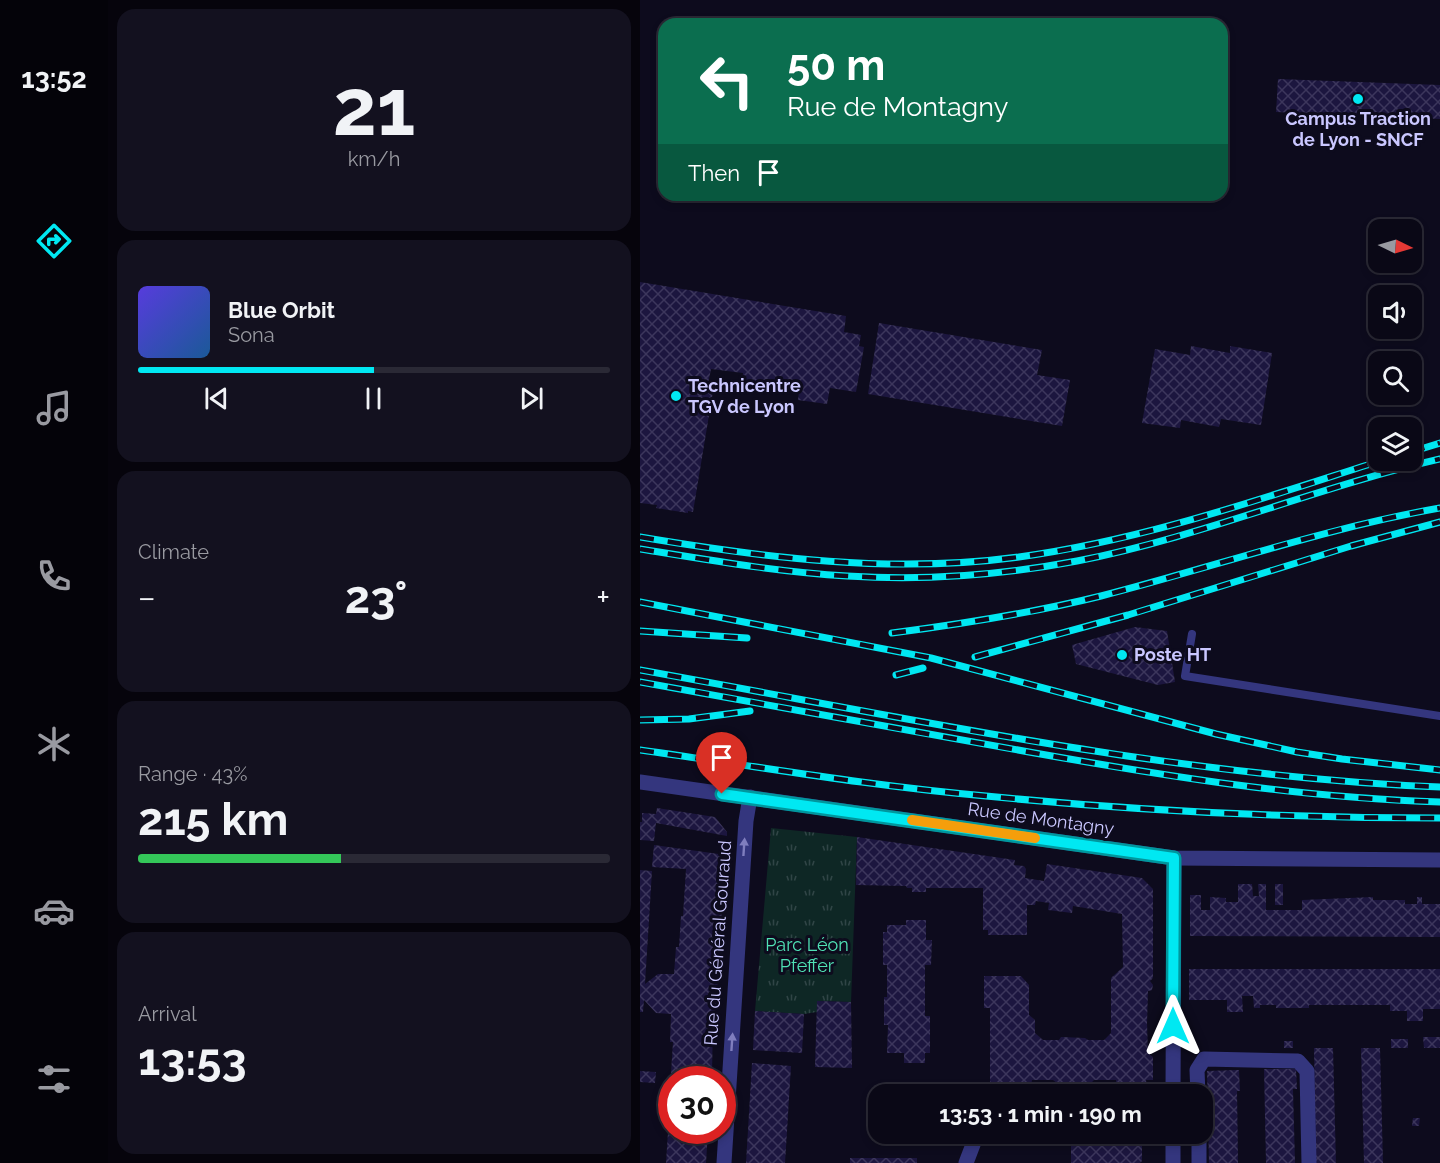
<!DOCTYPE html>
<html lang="en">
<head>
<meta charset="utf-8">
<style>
	body { margin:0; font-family:Raleway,sans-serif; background:#13111f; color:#f1f3f6; height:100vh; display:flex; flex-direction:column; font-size:22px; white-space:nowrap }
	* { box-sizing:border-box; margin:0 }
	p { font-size:20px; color:#999aa1 }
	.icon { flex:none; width:33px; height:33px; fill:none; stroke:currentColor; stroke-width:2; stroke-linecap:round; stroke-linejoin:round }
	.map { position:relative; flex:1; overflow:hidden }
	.side { display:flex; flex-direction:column; gap:9px; padding:9px; background:#06040c; width:532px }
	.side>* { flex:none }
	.top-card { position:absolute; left:18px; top:18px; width:570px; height:183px; border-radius:18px; box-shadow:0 3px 9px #0003,0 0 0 2px #2a2935; background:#0b6e4f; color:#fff; overflow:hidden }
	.needle { width:39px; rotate:95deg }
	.fabs { position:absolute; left:728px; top:219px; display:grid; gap:12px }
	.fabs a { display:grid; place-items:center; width:54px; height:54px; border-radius:12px; background:#0a0816; box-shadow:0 3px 9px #0003,0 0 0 2px #2a2935; font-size:30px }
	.speed { position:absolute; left:18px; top:1066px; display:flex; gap:12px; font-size:30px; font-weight:700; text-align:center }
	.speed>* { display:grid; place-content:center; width:78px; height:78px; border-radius:50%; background:#0a0816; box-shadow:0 3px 9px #0003,0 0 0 2px #2a2935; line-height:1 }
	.speed .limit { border:9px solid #d22; background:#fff; color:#111 }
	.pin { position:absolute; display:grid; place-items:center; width:51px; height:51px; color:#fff; margin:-62px -26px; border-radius:50% 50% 50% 0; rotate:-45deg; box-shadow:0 0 6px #0007 }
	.pin .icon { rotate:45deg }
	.me { position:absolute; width:66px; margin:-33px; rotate:0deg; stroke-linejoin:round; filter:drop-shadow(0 0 4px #0008) }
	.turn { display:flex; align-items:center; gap:21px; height:126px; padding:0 30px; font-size:27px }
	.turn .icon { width:78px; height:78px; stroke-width:2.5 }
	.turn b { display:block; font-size:42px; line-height:51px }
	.then { display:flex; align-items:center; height:57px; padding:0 30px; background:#0003; gap:12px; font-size:22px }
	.big { font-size:45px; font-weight:700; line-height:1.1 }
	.side .widget { flex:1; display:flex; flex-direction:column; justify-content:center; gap:9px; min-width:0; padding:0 21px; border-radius:18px; background:#13111f }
	.side .dial { align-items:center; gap:0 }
	.dial b { font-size:78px; line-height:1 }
	.song { display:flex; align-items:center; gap:18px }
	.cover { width:72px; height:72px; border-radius:9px; background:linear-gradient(135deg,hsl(250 70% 55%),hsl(210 70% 35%)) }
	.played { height:6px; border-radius:3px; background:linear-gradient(90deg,#00e8f2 50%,#2a2935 50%) }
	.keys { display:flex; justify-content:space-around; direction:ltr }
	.heat { display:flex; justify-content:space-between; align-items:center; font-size:33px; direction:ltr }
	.charge { height:9px; border-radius:4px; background:linear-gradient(90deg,#34c759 43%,#2a2935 0) }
	.trip { position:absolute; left:228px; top:1084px; width:345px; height:60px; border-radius:18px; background:#0a0816; box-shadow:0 3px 9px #0003,0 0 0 2px #2a2935; font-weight:700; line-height:60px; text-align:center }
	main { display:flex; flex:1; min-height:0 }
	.tabs { display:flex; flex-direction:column; width:108px; justify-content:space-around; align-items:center; background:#040309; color:#999aa1 }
	.tabs .icon { width:42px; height:42px }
	.tabs .current { color:#00e8f2 }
	.tabs b { font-size:27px; color:#f1f3f6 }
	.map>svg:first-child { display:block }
	.park { fill:url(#park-tufts) }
	.building { fill:url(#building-cross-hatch) }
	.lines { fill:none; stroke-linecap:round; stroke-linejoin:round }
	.service { stroke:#34367e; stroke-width:8 }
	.minor { stroke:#34367e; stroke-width:15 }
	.rail-casing { stroke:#00e8f2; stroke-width:7 }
	.rail { stroke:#0d0b1d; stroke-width:4.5; stroke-dasharray:14; stroke-linecap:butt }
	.oneway { fill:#7f7ebe }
	.route-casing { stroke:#00979d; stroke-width:15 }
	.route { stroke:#00e8f2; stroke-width:10 }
	.slow { stroke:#f59e0b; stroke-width:10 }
	.poi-dot { fill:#00e8f2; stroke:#0d0b1d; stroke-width:2 }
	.labels { text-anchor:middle; stroke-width:6; stroke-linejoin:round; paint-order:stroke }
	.poi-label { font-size:18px; font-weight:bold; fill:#cac7ff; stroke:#0d0b1d; text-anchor:start }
	.street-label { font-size:18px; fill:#cac7ff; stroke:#0d0b1d }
	.park-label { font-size:18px; fill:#50e2b5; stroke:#0d0b1d }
</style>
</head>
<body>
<main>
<nav class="tabs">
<b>13:52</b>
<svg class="icon current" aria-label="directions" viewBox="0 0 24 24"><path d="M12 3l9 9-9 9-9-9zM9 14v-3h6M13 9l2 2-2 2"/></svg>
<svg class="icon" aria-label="music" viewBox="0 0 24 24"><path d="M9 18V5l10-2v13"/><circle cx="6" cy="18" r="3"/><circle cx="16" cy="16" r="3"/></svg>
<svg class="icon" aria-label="phone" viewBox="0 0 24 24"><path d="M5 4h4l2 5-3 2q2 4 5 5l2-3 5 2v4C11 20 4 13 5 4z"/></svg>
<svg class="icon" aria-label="climate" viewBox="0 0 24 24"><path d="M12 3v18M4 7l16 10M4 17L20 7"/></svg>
<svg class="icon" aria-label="car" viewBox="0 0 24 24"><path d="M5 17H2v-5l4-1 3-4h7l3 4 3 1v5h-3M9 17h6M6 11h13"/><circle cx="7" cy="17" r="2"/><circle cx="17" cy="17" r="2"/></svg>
<svg class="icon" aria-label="filters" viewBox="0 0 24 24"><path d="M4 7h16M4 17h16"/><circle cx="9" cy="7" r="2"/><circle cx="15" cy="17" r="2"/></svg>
</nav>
<section class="side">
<div class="widget dial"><b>21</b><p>km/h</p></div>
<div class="widget">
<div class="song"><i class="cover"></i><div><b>Blue Orbit</b><p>Sona</p></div></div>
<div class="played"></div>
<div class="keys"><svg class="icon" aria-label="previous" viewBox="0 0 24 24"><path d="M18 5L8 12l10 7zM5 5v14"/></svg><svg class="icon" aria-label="pause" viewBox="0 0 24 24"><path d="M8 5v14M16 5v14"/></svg><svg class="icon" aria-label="next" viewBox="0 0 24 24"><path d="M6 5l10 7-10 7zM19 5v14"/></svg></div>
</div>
<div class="widget"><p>Climate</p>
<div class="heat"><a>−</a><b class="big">23°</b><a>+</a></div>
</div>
<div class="widget"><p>Range · 43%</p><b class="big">215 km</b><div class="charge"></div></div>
<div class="widget"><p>Arrival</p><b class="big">13:53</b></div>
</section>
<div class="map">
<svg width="800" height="1163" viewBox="0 0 800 1163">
	<defs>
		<pattern id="park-tufts" width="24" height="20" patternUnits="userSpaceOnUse" patternTransform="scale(1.5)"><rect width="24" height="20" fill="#0e2725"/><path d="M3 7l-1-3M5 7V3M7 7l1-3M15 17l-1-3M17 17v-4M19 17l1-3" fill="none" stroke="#304546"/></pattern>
		<pattern id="building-cross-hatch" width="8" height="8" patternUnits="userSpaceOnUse" patternTransform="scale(1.5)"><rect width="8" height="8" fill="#1c163f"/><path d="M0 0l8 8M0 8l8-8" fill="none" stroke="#3c365c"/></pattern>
	</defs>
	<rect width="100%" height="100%" fill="#0d0b1d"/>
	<path class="park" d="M131 828 217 837 211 1002 178 1001 177 1012 164 1014 115 1011Z"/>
	<g class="building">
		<path d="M638 79 800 85V119L636 112Z"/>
		<path d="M0 282 206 316 204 332 221 335 219 346 224 347 216 392 190 388 187 404 158 400 160 383 141 380 139 392 102 386 103 373 71 369 68 384 74 385 53 512 48 511V513L16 508 17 505 0 503Z"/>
		<path d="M239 323 402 350 397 375 430 380 422 426 228 394Z"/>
		<path d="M551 346 590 353V346L632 353 621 425 581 419 579 427 541 420 540 428 502 423 515 349 550 355Z"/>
		<path d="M495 627 527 631 535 682 518 685 436 664 432 645Z"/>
		<path d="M17 808 75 817 87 832V836L16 823 14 841 0 840V822H2V813L16 814Z"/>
		<path d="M217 837 375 860 374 865 384 866 386 869 385 878 404 881 407 864 502 878 513 889V978L510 981 513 985 512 990 508 991 507 1023 508 1053 513 1057V1080H506L507 1086H476V1080H454L451 1083H417L413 1080H392L391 1086H350V1008H344V976H381L389 985V1015L395 1020V1033L403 1040H419L421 1037 445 1038 448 1040H464L471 1033V978L483 967 482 914 433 906 432 913 408 910 409 903 396 901 395 905H387V935H348V930H343V888H286V892H272V888H267L266 886 216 885Z"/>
		<path d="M14 845 86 855 81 932 76 963V977H78L75 1017H73L72 1076 31 1073 33 1042H30L31 1014 16 1013 4 1000 3 1012H0V870L12 871 5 984 18 974H34L36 947H39L41 916H43L46 869 12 867Z"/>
		<path d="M598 884H612L613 896H619L618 884H626V910H662V900L733 897V900H765V904H777V897H782V904H800V937L550 936V895H561V910H570V897L586 898V902H598Z"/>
		<rect x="635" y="884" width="8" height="21"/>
		<path d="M266 920H286V940H292L291 965H285V1016H290V1053H285V1063H264V1053H247L248 1025H244V997H247V965H243V932H247V925H266Z"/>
		<path d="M549 969H800V1009H783V1021H767V1011H750V1005H669V1008H636V1005H620V1008H614L613 996H602L603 1012H587V1000H549Z"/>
		<path d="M177 1001 211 1002 212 1068 175 1067Z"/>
		<path d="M115 1011 164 1014 162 1053 113 1050Z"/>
		<path d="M783 1037H800V1048H784Z"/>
		<rect x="751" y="1039" width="17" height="9"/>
		<rect x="644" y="1041" width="9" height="7"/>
		<path d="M674 1048H693L696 1163H676Z"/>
		<path d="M721 1048H740L743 1163H724Z"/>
		<path d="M112 1063 151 1066 145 1163H106Z"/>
		<path d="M624 1069H656L657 1089H653L655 1163H626Z"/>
		<path d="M596 1070H599L600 1091H597L598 1163H569L567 1071Z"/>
		<path d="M0 1071 16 1072 15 1083 0 1082Z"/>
		<path d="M30 1100H32V1131H68L66 1163H26Z"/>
		<path d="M773 1118H780L779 1126H772Z"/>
		<path d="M458 1136H488L489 1141H502V1161L500 1163H431V1139H450V1142H458Z"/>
		<rect x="210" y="1158" width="67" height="5"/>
	</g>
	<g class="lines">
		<path class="service" d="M552 634 545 676 800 716"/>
		<g class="minor">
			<path d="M0 782 534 858 800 860"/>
			<path d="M533 1095 534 858"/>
			<path d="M558 1095 557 1070 564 1059 658 1061 667 1071 669 1163"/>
			<path d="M559 1134V1163"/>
			<path d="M84 1163 106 821 110 797"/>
			<path d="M326 1163 337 1134"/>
			<path d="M533 1163V1134"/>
		</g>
		<g class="rail-casing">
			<g id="rail">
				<path d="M771 452 800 443"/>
				<path d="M0 537C126 558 252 574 379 557 504 540 623 498 743 460"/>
				<path d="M0 549C69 560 137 572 207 576 283 581 362 575 437 561 561 537 677 487 800 459"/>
				<path d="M0 602 291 658 576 734 657 752 702 759 800 770"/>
				<path d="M0 631 107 638"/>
				<path d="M252 633C322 624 392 613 461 596 574 567 685 528 800 508"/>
				<path d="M335 657 488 615 711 546 800 522"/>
				<path d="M0 670C265 717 530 776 800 787"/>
				<path d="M256 675 283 668"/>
				<path d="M0 682C130 705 259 729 389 752 525 776 661 798 800 802"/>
				<path d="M0 720 49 719 110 711"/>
				<path d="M0 750C115 766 230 786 346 796 497 811 648 818 800 818"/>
			</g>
		</g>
		<use href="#rail" class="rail"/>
	</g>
	<defs><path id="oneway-solid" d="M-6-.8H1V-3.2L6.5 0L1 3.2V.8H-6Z" transform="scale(1.5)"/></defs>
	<g class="oneway">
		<use href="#oneway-solid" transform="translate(104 847) rotate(-86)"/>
		<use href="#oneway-solid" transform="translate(92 1042) rotate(-86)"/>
	</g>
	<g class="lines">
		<g class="route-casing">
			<path id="route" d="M82 794 534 858 533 1026"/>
		</g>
		<use href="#route" class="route"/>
		<path class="slow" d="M272 820 395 838"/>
	</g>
	<g class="poi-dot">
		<circle cx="718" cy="99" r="6"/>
		<circle cx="36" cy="396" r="6"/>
		<circle cx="482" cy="655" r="6"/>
	</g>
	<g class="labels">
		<g class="poi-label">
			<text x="718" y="125" text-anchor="middle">Campus Traction<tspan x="718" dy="21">de Lyon - SNCF</tspan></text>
			<text x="48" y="392">Technicentre<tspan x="48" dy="21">TGV de Lyon</tspan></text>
			<text x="494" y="661">Poste HT</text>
		</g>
		<g class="street-label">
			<text transform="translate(401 819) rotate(8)" y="6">Rue de Montagny</text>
			<text transform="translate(78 943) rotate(-86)" y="6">Rue du Général Gouraud</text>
		</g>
		<g class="park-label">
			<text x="167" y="951">Parc Léon<tspan x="167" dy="21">Pfeffer</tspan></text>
		</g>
	</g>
</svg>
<div class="fabs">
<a><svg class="needle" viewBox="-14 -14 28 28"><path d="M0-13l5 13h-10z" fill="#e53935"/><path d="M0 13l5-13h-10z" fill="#999aa1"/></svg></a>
<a><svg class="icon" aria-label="sound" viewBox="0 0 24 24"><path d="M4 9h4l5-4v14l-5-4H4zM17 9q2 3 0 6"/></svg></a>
<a><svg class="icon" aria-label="search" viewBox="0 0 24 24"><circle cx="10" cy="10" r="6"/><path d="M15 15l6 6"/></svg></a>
<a><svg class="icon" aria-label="layers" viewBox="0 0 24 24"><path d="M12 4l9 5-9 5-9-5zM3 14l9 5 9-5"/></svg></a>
</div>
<div class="speed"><div class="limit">30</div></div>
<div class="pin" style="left:82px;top:794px;background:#d93025"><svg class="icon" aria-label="arrive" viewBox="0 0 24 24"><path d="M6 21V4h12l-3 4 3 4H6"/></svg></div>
<svg class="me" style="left:533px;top:1026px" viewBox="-20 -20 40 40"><path d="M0-17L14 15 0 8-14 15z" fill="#00e8f2" stroke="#fff" stroke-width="4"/></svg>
<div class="trip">13:53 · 1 min · 190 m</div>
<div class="top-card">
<div class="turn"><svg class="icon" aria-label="left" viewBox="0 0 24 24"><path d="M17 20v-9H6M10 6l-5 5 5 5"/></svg><div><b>50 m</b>Rue de Montagny</div></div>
<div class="then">Then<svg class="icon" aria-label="arrive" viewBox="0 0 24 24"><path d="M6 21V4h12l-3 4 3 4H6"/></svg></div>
</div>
</div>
</main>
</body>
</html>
